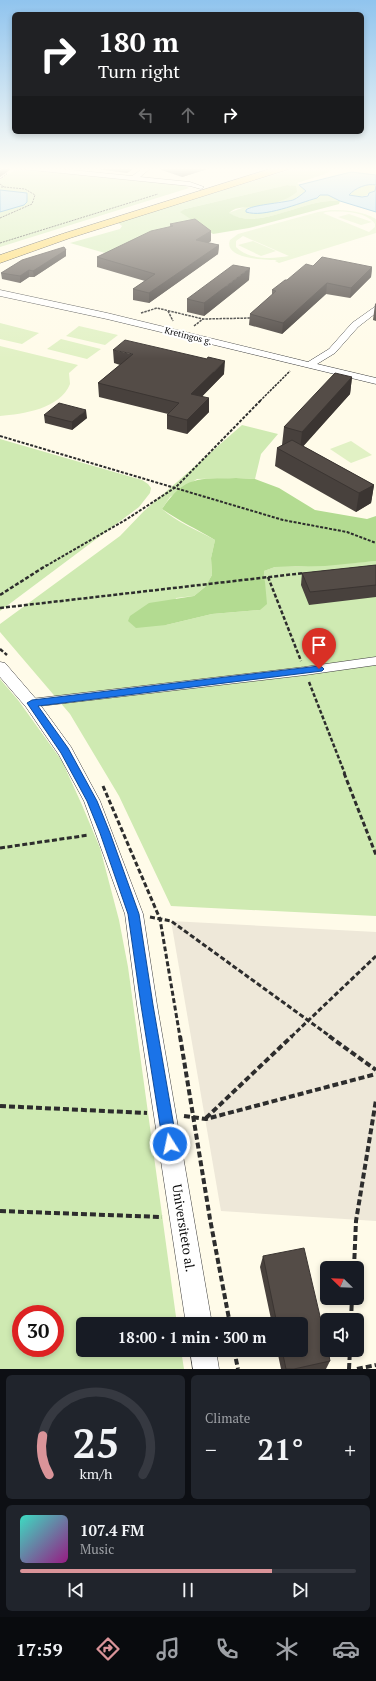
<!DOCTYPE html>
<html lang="en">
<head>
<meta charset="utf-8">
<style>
	body { margin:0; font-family:"PT Serif",serif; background:#20242c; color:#f1f3f6; height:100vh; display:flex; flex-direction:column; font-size:15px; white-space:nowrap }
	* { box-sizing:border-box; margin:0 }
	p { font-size:13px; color:#9ea1a6 }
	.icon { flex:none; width:22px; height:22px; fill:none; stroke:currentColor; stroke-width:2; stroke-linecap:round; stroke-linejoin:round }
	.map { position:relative; height:1369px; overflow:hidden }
	.drawer { display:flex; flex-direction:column; gap:6px; padding:6px; background:#0d0f14; flex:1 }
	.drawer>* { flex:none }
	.guide { position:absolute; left:12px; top:12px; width:352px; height:122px; border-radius:6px; box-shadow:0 2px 6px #0003; background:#202124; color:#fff; overflow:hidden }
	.needle { width:26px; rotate:293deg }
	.fabs { position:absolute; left:320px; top:1261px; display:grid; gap:8px }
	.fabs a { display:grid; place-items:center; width:44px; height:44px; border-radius:6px; background:#171b24; box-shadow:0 2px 6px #0003; font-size:20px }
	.speed { position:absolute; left:12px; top:1305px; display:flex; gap:8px; font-size:20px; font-weight:700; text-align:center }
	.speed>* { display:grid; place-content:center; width:52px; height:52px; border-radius:50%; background:#171b24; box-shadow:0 2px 6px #0003; line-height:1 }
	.speed .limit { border:6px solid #d22; background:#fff; color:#111 }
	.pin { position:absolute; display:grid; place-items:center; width:34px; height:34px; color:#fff; margin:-41px -17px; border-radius:50% 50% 50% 0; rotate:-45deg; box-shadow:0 0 4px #0007 }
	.pin .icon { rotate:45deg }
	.me { position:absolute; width:44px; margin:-22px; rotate:350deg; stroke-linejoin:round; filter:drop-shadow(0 0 3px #0008) }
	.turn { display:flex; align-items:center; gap:14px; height:84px; padding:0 20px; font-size:18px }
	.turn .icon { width:52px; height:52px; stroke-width:2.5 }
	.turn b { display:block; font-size:28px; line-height:34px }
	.lanes { display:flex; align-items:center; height:38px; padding:0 20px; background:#0003; justify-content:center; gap:20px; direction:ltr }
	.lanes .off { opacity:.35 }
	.big { font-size:30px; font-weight:800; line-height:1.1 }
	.drawer .card { flex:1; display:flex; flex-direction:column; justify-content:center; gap:6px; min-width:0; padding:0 14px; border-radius:6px; background:#20242c }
	.drawer .dial { align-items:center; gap:0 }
	.dial svg { height:104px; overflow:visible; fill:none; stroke:#363941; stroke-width:7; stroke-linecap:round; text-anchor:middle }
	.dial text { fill:#f1f3f6; stroke:none }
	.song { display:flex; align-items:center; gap:12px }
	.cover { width:48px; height:48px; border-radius:6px; background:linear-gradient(135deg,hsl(170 70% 55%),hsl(310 70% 35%)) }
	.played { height:4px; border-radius:2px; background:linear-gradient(90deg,#da9499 75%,#363941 75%) }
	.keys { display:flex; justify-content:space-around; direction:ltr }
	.heat { display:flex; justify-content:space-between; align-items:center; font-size:22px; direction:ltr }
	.drawer .tiles { flex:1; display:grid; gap:6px; grid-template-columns:1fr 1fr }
	.card:last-child { grid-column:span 2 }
	.trip { position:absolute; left:76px; top:1317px; width:232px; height:40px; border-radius:6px; background:#171b24; box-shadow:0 2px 6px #0003; font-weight:800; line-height:40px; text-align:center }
	.menu { display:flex; height:64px; justify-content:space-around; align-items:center; background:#090b0e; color:#9ea1a6 }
	.menu .icon { width:28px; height:28px }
	.menu .active { color:#da9499 }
	.menu b { font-size:18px; color:#f1f3f6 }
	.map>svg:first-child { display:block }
	.green { fill:#cfeab2; fill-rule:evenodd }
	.forest { fill:#b3db91 }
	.pitch { fill:#e1f1c4; fill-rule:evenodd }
	.plaza { fill:#eee8d9 }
	.water { fill:#acdcf8; stroke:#3192d1 }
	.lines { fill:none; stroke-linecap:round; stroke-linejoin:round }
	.lane-casing { stroke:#3e3e3e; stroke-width:9 }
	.street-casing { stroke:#3e3e3e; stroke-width:1 }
	.primary-casing { stroke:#1c1c1c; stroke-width:1 }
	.path-far5 { stroke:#2d2d2d; stroke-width:1; stroke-dasharray:2 1; stroke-linecap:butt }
	.path-far4 { stroke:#2d2d2d; stroke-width:1.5; stroke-dasharray:2.5 1; stroke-linecap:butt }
	.path-far3 { stroke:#2d2d2d; stroke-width:2; stroke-dasharray:3 1.5; stroke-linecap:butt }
	.path-far2 { stroke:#2d2d2d; stroke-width:2.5; stroke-dasharray:4 2; stroke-linecap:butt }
	.path-far1 { stroke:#2d2d2d; stroke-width:3; stroke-dasharray:5 2.5; stroke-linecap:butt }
	.path { stroke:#2d2d2d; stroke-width:4; stroke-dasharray:6 3; stroke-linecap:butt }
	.lane { stroke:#fff; stroke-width:8 }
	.street { fill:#fff; fill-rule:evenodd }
	.primary { fill:#fdd55b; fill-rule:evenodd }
	.wall { fill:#48413d }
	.shaded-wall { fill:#3b3532 }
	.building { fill:#544c47; stroke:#3b3532 }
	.route { fill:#1a73e8; stroke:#114b97 }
	.labels { text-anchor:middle; stroke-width:4; stroke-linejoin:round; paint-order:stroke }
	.far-street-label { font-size:9px; fill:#0b0b0b; stroke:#fff }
	.near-street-label { font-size:13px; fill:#0b0b0b; stroke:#fff }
</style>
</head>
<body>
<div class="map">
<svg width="376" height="1369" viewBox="0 0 376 1369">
	<rect width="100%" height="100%" fill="#fffbe9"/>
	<g class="green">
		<path d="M0 167 183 185 189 188 0 247V180L16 169Z"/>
		<path d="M294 167H337L325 174 297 183 305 188 306 191 296 199 278 203 286 198 291 185H287L185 209 195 222 112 255 70 243 120 229 122 226 117 222 283 172 292 169Z"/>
		<path d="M371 184 376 185V190C365 196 362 199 349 195L357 188Z"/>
		<path d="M321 194 330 195 340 201C305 197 260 232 228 213L245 207H251L248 208V213C263 215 309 202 321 194Z"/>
		<path d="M242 425 278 434 261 454 255 479 236 478 197 479 170 497 162 509C177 522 197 530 215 540L211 558 212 575 205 587 194 596 176 598 166 625 212 614 260 610 265 582 264 571 275 567H295L376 561V916L171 906 119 796 70 714 0 632V624L120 536 144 511Z"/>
		<path d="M0 439 142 480 148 484 151 488 150 493 139 507 0 611Z"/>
		<path d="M0 679 18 700 62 761 82 805 100 848 119 920 128 967 177 1324H83V1350H181L184 1369H0ZM21 1314H55V1348H21Z"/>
	</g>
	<g class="forest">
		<path d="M287 185 296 186 297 192C287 200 272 205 259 207 249 208 237 205 229 213 259 232 305 197 340 201L339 204 249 228 213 234 180 212 185 209Z"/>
		<path d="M236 478 255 479 279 488 315 510 367 519 376 516V561L325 566 275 567 264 571 267 604 260 610 212 614 166 625 136 628 128 621 130 616 149 603 194 596 205 587 212 575 211 558 215 540C197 529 179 521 162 509 185 475 198 479 236 478Z"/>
	</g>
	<g class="pitch">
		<path d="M331 210C347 210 362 211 376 219V233L279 263 275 261 277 260C266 260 223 259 230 240L238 234 318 212ZM326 212C341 211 366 211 375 224V227L369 232 323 213ZM243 236 289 256C273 259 248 260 236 247V241Z"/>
		<path d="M349 214 372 222 361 225 338 217Z"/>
		<path d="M253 241 276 251 261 256 238 245Z"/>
		<path d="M0 323 39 333 22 344 0 339Z"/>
		<path d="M79 326 118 335 105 345 66 336Z"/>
		<path d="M61 339 101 349 87 359 47 349Z"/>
		<path d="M0 346 78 365 69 373 70 384C60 409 23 414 0 416Z"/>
		<path d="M351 441 372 455 351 463 330 449Z"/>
	</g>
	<path class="plaza" d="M171 921 376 932V1221L221 1211Z"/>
	<g class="water">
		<path d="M351 172 376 175V185C367 183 355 188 349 195L362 197 368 196 369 193 375 191 376 186V212L340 201 328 195H320L317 198C299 203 264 218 246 212V210C251 205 282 203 293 200 298 198 302 194 306 191L299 185Z"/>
		<path d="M0 190 27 193V202L24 205 0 212Z"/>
	</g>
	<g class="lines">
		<g class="lane-casing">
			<path id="lane" d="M31 703 305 671 376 661"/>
		</g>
		<g class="street-casing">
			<g id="street">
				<path d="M19 167H41L132 176 145 167H152L140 177 190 182 204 187 201 189 190 186 22 169Z"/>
				<path d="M0 290 107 313 308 362 329 349 352 323 376 306V313L358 327 335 353 317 364 376 378V384L107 319 0 296Z"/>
				<path d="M0 662 5 663 36 699 71 747 100 801 143 914 157 1005 212 1324H186L137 1005 125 914 84 801 59 755 26 707 0 677Z"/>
				<path d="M190 1350H216L219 1369H193Z"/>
			</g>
		</g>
		<g class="primary-casing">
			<path id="primary" d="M276 167H291L289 169 70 238 0 263V255L62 234Z"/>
		</g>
		<g class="path-far5">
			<path d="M0 173 7 174 0 179"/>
			<path d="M0 184 4 187H0"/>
			<path d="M0 218 32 204 35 195 25 189 4 187"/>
			<path d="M0 243 158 194"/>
		</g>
		<g class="path-far4">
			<path d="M168 311 173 321"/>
			<path d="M141 313 157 308 203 319 252 318"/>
			<path d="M194 326 203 319"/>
			<path d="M260 401 290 371"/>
		</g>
		<g class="path-far3">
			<path d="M0 436 283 520 347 532 376 543"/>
			<path d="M46 566 127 519 176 487 261 400"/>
		</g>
		<g class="path-far2">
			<path d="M268 577 301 661"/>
			<path d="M0 595 47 565"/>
			<path d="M0 608 304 573"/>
			<path d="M0 649 7 655"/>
			<path d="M309 682 345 774"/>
		</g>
		<g class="path-far1">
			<path d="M344 773 376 855"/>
			<path d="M103 786 160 919 180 1037"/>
			<path d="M0 848 89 835"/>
			<path d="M150 917 171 921 331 1037"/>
			<path d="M291 1037 376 956"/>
		</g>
		<g class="path">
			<path d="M180 1036 210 1219 230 1324"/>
			<path d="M329 1036 376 1070"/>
			<path d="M0 1106 147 1113"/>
			<path d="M184 1116 206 1119 376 1074"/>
			<path d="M206 1118 292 1036"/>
			<path d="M0 1211 162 1217"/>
			<path d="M354 1268 356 1221 376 1100"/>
			<path d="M351 1320 352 1298"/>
			<path d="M234 1350 238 1369"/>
			<path d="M349 1369 350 1350"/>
			<path d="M357 1369 376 1365"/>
		</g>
		<use href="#lane" class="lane"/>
		<use href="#street" class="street"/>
		<use href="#primary" class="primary"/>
	</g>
	<g class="wall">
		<path d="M81 167H136L127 173Z"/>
		<path d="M153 167H214L182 177Z"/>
		<path d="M170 224 211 231V241L208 243 219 245 218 254 149 303 133 300V289L145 281 97 267V257L170 227Z"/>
		<path d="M66 250V256L34 277H29L20 283 2 279 1 273Z"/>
		<path d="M313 266 372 267 371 277 350 298 326 294 282 334 249 325 250 314 272 295V290L287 280Z"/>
		<path d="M249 280 204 316 187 312V299Z"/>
		<path d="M376 303V321L373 320 375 304Z"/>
		<path d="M113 350 224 374 202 396 209 412 187 434 167 429V415L168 414 99 397 98 383 120 365 114 363Z"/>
		<path d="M352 377 350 394 303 446 374 485 371 503 356 512 275 466 277 448 282 445 284 427Z"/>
		<path d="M44 415 87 418 72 430 45 423Z"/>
		<path d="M376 565V597L309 605 301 585 302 573Z"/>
		<path d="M263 1256 330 1361 326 1369H281L277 1350H301V1324H272L260 1267Z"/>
	</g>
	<g class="shaded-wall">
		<path d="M4 167H14L0 177V170Z"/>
		<path d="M127 167H136L127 173Z"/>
		<path d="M191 167H214L182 177V169Z"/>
		<path d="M211 231V241L196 250V240Z"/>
		<path d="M219 245 218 254 149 303V293Z"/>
		<path d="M66 250V256L34 277 33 271Z"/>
		<path d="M372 267 371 277 350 298 351 288Z"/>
		<path d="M250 268 249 280 204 316V303Z"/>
		<path d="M29 270V277L20 283V276Z"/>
		<path d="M327 283 326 294 282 334 283 323Z"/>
		<path d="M225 361 224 374 191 408V394Z"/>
		<path d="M352 377 350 394 300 450 302 432Z"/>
		<path d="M209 398V412L187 434V420Z"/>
		<path d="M86 410 87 418 72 430V422Z"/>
		<path d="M374 485 371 503 356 512 359 493Z"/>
	</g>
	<g class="building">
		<path d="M175 167H191L182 169Z"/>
		<path d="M195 219 211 231 196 240 219 245 149 293 133 289 155 274 97 257 151 231 173 226 170 224Z"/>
		<path d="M64 247 66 250 33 271 29 270 20 276 1 273 22 260Z"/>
		<path d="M322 257 372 267 351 288 327 283 283 323 250 314 276 291 272 290 285 280H287L306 264 313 266Z"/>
		<path d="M233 265 250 268 204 303 187 299Z"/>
		<path d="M125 340 207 359 208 357 225 361 191 394 209 398 187 420 167 415 179 403 98 383 133 354 113 350Z"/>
		<path d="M335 373 352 377 302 432 284 427Z"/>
		<path d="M59 403 86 410 72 422 44 415Z"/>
		<path d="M292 440 374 485 359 493 277 448Z"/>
		<path d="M376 565V585L310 592 302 573Z"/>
		<path d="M304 1248 327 1346V1350H328L330 1361 294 1369H286L282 1350H301V1324H277L263 1256Z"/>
	</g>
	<linearGradient id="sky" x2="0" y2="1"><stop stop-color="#90c4ee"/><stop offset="0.47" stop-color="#fffdf5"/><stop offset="1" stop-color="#fffdf5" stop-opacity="0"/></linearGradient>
	<rect width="376" height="359" fill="url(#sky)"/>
	<path class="route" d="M319 666 322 667 324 669 322 671 38 706 68 748 97 801 110 833 139 914 153 1005 177 1144 175 1149 170 1151 165 1149 163 1144 141 1005 128 914 100 833 87 801 61 753 27 703 32 700Z"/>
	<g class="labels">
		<g class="far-street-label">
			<text transform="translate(188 336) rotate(14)" y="3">Kretingos g.</text>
		</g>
		<g class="near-street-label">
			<text transform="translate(184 1228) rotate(81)" y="5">Universiteto al.</text>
		</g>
	</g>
</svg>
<div class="fabs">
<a><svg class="needle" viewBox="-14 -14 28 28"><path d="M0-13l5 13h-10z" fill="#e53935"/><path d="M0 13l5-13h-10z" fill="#9ea1a6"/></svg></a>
<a><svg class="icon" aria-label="sound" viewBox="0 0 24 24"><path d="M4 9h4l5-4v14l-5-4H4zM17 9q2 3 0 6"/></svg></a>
</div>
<div class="speed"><div class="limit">30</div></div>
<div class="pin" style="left:319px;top:669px;background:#d93025"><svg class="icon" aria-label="arrive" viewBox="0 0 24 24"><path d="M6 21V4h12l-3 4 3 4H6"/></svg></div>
<svg class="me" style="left:170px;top:1144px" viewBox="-20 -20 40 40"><circle r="17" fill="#1a73e8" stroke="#fff" stroke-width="3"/><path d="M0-11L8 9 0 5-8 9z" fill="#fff"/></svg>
<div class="trip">18:00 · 1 min · 300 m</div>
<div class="guide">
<div class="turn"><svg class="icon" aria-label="right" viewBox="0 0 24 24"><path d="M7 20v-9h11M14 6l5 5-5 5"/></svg><div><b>180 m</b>Turn right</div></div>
<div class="lanes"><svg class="icon off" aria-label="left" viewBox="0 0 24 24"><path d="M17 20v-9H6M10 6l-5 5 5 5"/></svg><svg class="icon off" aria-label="ahead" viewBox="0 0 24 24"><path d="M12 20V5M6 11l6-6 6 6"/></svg><svg class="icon" aria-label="right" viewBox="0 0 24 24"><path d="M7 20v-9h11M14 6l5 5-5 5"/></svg></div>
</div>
</div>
<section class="drawer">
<div class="tiles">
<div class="card dial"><svg viewBox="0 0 100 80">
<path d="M14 69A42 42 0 1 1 86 69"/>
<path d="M14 69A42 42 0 0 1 9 39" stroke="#da9499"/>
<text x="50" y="56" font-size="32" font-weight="700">25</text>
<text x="50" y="72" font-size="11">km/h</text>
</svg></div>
<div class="card"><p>Climate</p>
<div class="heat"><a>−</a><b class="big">21°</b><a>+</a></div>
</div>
<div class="card">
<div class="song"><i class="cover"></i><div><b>107.4 FM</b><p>Music</p></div></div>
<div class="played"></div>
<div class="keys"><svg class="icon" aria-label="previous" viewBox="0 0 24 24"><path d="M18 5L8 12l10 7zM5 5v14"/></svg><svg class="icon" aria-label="pause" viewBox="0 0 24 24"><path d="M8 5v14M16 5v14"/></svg><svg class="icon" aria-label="next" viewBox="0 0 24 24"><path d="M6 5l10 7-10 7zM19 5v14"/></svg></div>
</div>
</div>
</section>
<nav class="menu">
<b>17:59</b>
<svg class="icon active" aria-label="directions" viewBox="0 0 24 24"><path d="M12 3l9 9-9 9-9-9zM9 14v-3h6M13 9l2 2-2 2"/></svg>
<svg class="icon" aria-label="music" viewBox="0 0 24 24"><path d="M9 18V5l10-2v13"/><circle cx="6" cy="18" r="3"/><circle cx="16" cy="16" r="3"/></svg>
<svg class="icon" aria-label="phone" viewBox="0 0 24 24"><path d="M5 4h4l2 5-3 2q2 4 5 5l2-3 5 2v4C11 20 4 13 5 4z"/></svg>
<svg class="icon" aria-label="climate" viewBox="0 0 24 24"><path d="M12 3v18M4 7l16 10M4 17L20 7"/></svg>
<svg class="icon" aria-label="car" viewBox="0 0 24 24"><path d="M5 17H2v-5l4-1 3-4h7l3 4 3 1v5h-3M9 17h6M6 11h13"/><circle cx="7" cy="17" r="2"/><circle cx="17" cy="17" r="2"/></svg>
</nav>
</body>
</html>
